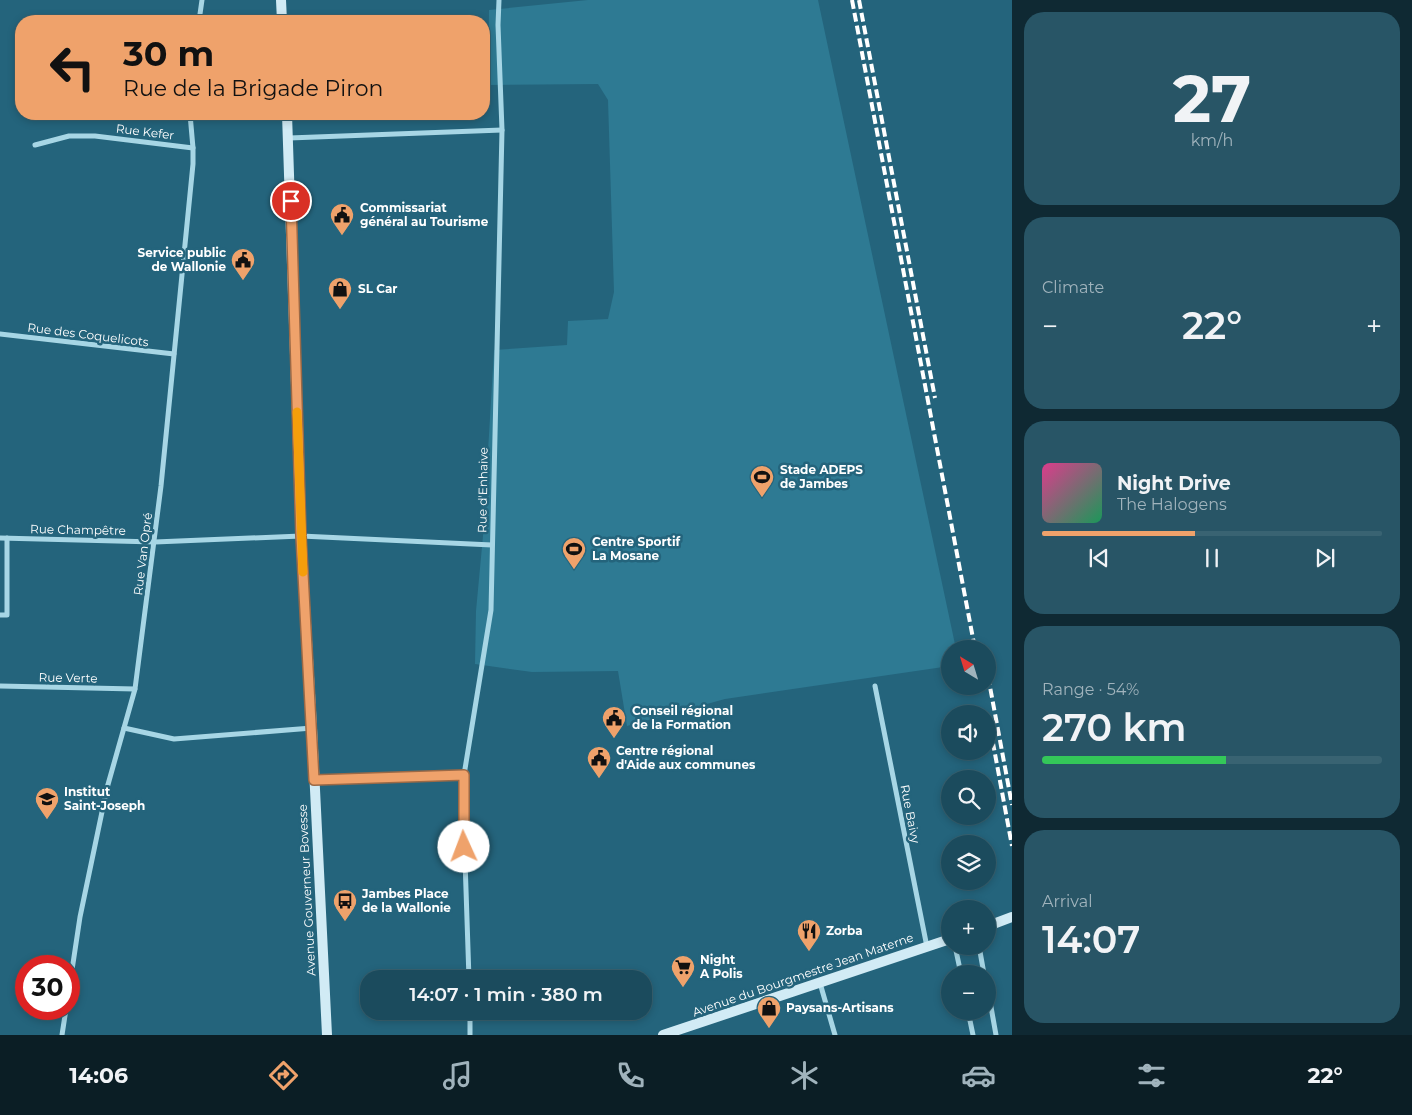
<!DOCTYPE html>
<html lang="en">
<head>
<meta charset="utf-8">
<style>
	body { margin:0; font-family:Montserrat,sans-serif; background:#285566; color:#f1f3f6; height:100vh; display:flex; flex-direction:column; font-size:19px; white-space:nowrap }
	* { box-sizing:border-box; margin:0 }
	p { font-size:16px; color:#a0b3bc }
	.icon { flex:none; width:28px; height:28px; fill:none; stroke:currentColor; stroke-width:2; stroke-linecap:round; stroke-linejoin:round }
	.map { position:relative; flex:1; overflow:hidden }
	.side { display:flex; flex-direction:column; gap:12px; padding:12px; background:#0f2933; width:400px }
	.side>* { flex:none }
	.banner { position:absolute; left:15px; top:15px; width:475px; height:105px; border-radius:20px; box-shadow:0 2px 8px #0003,0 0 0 1px #396372; background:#efa26b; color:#111; overflow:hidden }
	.needle { width:32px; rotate:322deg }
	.tools { position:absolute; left:941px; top:640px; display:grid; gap:10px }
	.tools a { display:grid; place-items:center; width:55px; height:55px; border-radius:50%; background:#1b4b5d; box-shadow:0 2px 8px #0003,0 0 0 1px #396372; font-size:25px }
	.speed { position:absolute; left:15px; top:955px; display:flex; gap:10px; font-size:25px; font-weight:700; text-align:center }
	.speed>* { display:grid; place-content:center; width:65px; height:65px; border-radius:50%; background:#1b4b5d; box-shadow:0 2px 8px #0003,0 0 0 1px #396372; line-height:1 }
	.speed .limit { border:8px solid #d22; background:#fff; color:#111 }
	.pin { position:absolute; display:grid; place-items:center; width:42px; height:42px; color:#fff; margin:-21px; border:2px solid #fff; border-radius:50%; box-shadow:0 1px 5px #0007 }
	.me { position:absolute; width:55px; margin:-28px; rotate:358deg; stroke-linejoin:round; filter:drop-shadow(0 0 4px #0008) }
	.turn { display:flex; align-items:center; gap:18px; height:105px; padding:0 25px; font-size:22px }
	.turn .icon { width:65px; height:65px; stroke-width:2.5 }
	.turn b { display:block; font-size:35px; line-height:42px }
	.big { font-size:38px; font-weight:600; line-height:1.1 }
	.side .widget { flex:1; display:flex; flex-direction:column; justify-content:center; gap:8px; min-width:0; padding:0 18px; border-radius:20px; background:#285566 }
	.side .dial { align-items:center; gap:0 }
	.dial b { font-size:65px; line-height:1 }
	.song { display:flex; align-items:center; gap:15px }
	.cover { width:60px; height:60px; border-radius:8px; background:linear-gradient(135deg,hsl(330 70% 55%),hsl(150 70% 35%)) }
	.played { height:5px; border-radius:2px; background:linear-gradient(90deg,#efa26b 45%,#396372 45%) }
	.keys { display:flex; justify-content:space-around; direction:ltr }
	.heat { display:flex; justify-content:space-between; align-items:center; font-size:28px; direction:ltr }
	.charge { height:8px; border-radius:4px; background:linear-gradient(90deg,#34c759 54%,#396372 0) }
	.trip { position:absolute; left:360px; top:970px; width:292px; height:50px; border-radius:20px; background:#1b4b5d; box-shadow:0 2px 8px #0003,0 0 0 1px #396372; font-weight:600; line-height:50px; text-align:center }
	.tab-bar { display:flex; height:80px; justify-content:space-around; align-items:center; background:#0b1e25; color:#a0b3bc }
	.tab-bar .icon { width:35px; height:35px }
	.tab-bar .on { color:#efa26b }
	.tab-bar b { font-size:22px; color:#f1f3f6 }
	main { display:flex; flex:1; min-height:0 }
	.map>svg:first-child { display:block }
	.green { fill:#2e7a93 }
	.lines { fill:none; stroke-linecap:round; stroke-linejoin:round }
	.minor { stroke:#a7d6e5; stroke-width:5 }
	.secondary { stroke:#d1ebf5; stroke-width:10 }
	.rail { stroke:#fff; stroke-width:4; stroke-dasharray:9 4; stroke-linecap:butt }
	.route-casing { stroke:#9b6946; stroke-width:12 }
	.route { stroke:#efa26b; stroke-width:9 }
	.slow { stroke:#f59e0b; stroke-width:9 }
	.labels { text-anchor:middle; stroke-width:5; stroke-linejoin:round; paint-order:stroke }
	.street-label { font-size:12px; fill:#fff; stroke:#24647c }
	.poi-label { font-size:12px; font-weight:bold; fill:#fff; stroke:#24647c; text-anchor:start }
</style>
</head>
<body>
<main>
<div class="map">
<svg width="1012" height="1035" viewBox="0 0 1012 1035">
	<rect width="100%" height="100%" fill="#24647c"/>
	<path class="green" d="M588 0H818L956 649H950V666L725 699 627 726 618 671 532 672 475 664 476 611 483 536 494 350 567 345 568 321 608 319 614 292 608 100 598 84 488 85 489 10Z"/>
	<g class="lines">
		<g class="minor">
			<path d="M199 21 202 0"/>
			<path d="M289 138 502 130"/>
			<path d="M35 145 69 136H95L193 148"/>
			<path d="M0 334 174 354"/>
			<path d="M0 538 155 542 301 536 492 545"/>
			<path d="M0 615H7V538"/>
			<path d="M0 686 135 689"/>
			<path d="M875 686 927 947"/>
			<path d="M124 728 174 739 312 728"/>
			<path d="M314 780 464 775"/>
			<path d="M955 946 961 974"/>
			<path d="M979 946 984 974"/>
			<path d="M469 979 464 830V775L491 610 502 130 498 25 499 0"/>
			<path d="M820 983 835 1035"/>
			<path d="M69 990 80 917 107 788 135 689 161 486 193 164V148L190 114"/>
			<path d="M988 990 996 1035"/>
			<path d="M470 1011V1035"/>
			<path d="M968 1011 973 1035"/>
			<path d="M62 1035 66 1009"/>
		</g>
		<g class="secondary">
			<path d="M281 0 282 21"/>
			<path d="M287 114 301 536 312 728 327 1035"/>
			<path d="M988 926 1012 917"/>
			<path d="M663 1035 950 939"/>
		</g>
		<g class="rail">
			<path d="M852 0 975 649"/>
			<path d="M859 0 935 398"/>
			<path d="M988 676 1012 805"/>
			<path d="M988 716 1012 846"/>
		</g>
	</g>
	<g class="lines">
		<g class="route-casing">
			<path id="route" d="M291 201 301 536 314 780 464 775V847"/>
		</g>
		<use href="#route" class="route"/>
		<path class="slow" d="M297 412 303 572"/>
	</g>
	<defs>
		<g id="civic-pin" transform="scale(1.25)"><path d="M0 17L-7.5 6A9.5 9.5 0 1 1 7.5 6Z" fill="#efa26b" stroke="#24647c"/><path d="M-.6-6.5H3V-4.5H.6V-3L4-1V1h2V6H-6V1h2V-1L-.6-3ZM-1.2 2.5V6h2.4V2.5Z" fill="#111"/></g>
		<g id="shop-pin" transform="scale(1.25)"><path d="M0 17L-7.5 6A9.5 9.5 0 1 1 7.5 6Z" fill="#efa26b" stroke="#24647c"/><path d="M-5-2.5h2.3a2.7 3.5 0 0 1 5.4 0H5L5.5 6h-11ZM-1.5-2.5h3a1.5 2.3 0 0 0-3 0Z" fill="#111"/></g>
		<g id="stadium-pin" transform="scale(1.25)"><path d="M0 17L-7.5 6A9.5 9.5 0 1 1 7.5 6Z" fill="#efa26b" stroke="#24647c"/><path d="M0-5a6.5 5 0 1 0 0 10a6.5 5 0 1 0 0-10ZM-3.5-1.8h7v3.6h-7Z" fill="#111"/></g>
		<g id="school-pin" transform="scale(1.25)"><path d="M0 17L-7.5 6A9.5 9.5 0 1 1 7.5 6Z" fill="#efa26b" stroke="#24647c"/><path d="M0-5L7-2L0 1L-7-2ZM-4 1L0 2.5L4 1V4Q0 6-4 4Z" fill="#111"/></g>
		<g id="bus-pin" transform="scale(1.25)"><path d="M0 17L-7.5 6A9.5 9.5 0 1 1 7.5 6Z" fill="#efa26b" stroke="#24647c"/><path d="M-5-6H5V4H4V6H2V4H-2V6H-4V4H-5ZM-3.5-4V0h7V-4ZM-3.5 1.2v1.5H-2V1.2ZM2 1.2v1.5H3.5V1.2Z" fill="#111"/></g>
		<g id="restaurant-pin" transform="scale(1.25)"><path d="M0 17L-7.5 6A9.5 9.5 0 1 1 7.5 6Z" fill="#efa26b" stroke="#24647c"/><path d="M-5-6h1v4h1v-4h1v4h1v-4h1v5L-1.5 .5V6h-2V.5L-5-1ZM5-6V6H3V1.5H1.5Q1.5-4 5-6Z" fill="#111"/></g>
		<g id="supermarket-pin" transform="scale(1.25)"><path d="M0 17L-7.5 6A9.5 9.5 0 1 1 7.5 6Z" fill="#efa26b" stroke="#24647c"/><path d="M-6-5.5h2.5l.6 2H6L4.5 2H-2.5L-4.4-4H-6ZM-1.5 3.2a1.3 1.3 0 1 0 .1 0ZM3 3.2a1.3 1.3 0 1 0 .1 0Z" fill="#111"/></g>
	</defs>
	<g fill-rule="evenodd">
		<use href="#civic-pin" x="342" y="215"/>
		<use href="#civic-pin" x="243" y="260"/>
		<use href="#shop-pin" x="340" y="289"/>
		<use href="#stadium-pin" x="762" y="477"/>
		<use href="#stadium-pin" x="574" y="549"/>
		<use href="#civic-pin" x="614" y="718"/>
		<use href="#civic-pin" x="599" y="758"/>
		<use href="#school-pin" x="47" y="799"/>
		<use href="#bus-pin" x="345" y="901"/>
		<use href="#restaurant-pin" x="809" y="931"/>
		<use href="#supermarket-pin" x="683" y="967"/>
		<use href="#shop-pin" x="769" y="1008"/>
	</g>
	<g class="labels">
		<g class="street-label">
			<text transform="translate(145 132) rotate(7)" y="4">Rue Kefer</text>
			<text transform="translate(88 335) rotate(7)" y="4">Rue des Coquelicots</text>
			<text transform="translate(483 490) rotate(-89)" y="4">Rue d'Enhaive</text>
			<text transform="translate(78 530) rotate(1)" y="4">Rue Champêtre</text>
			<text transform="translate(143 554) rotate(-83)" y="4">Rue Van Opré</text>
			<text transform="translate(68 678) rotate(1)" y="4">Rue Verte</text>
			<text transform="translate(910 814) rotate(79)" y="4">Rue Baivy</text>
			<text transform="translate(307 890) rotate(-93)" y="4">Avenue Gouverneur Bovesse</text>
			<text transform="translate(803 975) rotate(-19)" y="4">Avenue du Bourgmestre Jean Materne</text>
		</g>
		<g class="poi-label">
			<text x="360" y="212">Commissariat<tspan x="360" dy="14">général au Tourisme</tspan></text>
			<text x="226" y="257" text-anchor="end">Service public<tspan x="226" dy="14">de Wallonie</tspan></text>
			<text x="358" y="293">SL Car</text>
			<text x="780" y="474">Stade ADEPS<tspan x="780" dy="14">de Jambes</tspan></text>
			<text x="592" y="546">Centre Sportif<tspan x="592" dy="14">La Mosane</tspan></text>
			<text x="632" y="715">Conseil régional<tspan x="632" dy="14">de la Formation</tspan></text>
			<text x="616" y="755">Centre régional<tspan x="616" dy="14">d'Aide aux communes</tspan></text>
			<text x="64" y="796">Institut<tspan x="64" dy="14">Saint-Joseph</tspan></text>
			<text x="362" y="898">Jambes Place<tspan x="362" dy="14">de la Wallonie</tspan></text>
			<text x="826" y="935">Zorba</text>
			<text x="700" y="964">Night<tspan x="700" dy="14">A Polis</tspan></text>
			<text x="786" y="1012">Paysans-Artisans</text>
		</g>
	</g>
</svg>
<div class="tools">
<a><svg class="needle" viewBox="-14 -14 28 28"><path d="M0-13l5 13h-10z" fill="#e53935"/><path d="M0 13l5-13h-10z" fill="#a0b3bc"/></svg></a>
<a><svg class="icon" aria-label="sound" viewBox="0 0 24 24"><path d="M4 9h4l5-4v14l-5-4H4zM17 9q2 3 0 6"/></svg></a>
<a><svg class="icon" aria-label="search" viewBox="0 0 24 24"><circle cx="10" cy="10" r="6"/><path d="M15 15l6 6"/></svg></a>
<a><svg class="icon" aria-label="layers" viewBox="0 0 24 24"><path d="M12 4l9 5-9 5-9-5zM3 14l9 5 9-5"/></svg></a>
<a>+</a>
<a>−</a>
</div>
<div class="speed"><div class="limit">30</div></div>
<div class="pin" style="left:291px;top:201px;background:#d93025"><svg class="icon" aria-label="arrive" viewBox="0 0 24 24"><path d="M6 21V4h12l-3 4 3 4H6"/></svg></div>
<svg class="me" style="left:464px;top:847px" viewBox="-20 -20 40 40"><circle r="19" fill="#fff"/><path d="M0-13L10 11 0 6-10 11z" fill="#efa26b"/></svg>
<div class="trip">14:07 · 1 min · 380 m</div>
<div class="banner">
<div class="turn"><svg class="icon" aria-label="left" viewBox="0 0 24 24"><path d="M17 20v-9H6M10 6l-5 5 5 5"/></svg><div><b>30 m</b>Rue de la Brigade Piron</div></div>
</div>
</div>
<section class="side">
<div class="widget dial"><b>27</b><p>km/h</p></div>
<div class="widget"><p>Climate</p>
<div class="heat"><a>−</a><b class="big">22°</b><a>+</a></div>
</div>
<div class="widget">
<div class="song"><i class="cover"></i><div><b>Night Drive</b><p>The Halogens</p></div></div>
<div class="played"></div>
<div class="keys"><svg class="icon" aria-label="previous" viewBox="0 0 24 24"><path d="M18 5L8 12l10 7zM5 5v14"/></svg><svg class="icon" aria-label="pause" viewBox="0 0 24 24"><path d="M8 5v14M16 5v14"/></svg><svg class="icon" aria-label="next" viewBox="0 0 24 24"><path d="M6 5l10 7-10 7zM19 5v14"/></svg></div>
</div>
<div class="widget"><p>Range · 54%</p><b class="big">270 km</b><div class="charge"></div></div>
<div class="widget"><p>Arrival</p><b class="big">14:07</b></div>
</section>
</main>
<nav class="tab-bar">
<b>14:06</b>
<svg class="icon on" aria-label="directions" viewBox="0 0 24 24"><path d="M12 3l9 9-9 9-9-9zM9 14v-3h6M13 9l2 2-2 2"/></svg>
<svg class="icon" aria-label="music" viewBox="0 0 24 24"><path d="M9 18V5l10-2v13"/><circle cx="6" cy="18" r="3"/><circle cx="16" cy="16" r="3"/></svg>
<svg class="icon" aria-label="phone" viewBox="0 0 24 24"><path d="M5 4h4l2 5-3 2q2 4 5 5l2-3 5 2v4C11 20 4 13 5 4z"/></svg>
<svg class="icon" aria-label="climate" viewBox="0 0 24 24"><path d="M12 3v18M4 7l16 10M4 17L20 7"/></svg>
<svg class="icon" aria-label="car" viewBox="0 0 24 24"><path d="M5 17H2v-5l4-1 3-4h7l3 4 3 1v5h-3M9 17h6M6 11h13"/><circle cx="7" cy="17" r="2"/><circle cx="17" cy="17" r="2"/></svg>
<svg class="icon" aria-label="filters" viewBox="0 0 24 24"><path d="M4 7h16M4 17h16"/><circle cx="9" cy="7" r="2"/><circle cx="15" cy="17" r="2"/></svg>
<b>22°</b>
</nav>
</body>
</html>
